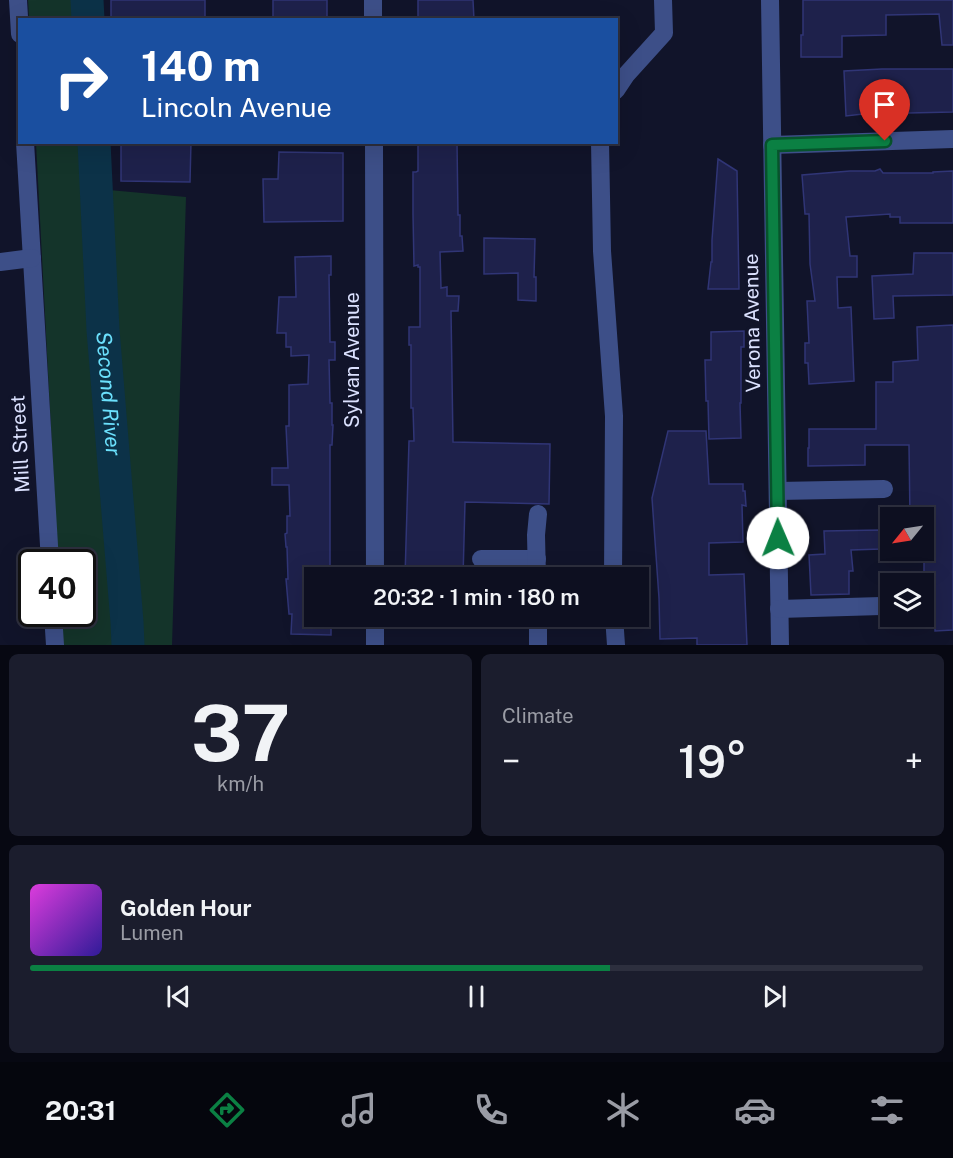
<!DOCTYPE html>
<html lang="en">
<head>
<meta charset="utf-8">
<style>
	body { margin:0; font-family:"Public Sans",sans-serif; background:#1b1d2d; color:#f1f3f6; height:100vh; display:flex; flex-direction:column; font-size:22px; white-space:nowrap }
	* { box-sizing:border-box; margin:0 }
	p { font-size:20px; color:#9a9ca5 }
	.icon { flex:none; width:33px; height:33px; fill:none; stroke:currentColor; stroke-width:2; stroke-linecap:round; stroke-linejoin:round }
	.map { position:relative; height:645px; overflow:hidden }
	.panel { display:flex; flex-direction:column; gap:9px; padding:9px; background:#070812; flex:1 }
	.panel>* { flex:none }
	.banner { position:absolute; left:18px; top:18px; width:600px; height:126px; border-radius:0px; box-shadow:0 6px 24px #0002,0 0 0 2px #2d2f3e; background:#1a4fa0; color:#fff; overflow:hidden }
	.needle { width:39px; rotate:240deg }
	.fabs { position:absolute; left:880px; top:507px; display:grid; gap:12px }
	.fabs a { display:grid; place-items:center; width:54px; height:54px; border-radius:0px; background:#0d0f20; box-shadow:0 6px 24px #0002,0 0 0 2px #2d2f3e; font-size:30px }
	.speed { position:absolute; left:18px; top:549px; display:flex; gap:12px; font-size:30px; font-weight:700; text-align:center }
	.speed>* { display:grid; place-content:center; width:78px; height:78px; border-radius:50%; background:#0d0f20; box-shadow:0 6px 24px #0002,0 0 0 2px #2d2f3e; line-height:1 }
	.speed .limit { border:3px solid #111; border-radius:9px; background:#fff; color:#111 }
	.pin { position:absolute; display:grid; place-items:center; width:51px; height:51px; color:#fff; margin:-62px -26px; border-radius:50% 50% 50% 0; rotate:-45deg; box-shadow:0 0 6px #0007 }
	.pin .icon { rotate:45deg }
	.me { position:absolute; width:66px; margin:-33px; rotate:359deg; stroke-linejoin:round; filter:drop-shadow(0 0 4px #0008) }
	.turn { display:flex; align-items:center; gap:21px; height:126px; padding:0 24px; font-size:27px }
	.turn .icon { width:78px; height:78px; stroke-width:2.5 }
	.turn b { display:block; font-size:42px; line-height:51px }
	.big { font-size:45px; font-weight:600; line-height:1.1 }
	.panel .tile { flex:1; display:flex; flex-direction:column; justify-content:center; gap:9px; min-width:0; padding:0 21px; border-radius:9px; background:#1b1d2d }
	.panel .dial { align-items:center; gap:0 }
	.dial b { font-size:78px; line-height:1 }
	.song { display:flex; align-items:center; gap:18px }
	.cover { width:72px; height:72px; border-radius:9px; background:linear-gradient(135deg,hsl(300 70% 55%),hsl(250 70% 35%)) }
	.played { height:6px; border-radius:3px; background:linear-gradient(90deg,#0b8043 65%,#2d2f3e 65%) }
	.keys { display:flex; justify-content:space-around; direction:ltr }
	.heat { display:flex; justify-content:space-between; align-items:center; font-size:33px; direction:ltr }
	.panel .tiles { flex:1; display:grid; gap:9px; grid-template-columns:1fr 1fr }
	.tile:last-child { grid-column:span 2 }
	.trip { position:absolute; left:304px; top:567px; width:345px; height:60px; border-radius:0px; background:#0d0f20; box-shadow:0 6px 24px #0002,0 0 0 2px #2d2f3e; font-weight:600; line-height:60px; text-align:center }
	.tab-bar { display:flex; height:96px; justify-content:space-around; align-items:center; background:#05060d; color:#9a9ca5 }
	.tab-bar .icon { width:42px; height:42px }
	.tab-bar .active { color:#0b8043 }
	.tab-bar b { font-size:27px; color:#f1f3f6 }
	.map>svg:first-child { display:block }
	.green { fill:#14342a }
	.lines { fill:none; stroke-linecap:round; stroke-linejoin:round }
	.river { stroke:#0c3248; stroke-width:33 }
	.building { fill:#1e214b; stroke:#303576; stroke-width:1.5 }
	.minor { stroke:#3d4f88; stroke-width:18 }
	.route-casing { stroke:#07532c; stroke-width:15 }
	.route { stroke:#0b8043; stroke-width:10 }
	.labels { text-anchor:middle; stroke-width:6; stroke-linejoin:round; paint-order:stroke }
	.street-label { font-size:20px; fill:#dbe1fe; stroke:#11142a }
	.water-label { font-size:21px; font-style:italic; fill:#6be0fc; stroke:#11142a }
</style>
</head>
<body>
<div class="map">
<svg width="953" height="645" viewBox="0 0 953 645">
	<rect width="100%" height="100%" fill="#11142a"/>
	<g class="green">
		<path d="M28 0H102L103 19H29Z"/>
		<path d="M36 143H107L109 190 186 197 172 645H63L61 614H82V562H58Z"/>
	</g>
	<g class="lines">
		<g class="river">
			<path d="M87 0 88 20"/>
			<path id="s1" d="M94 142 103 330 127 622 128 645"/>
		</g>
	</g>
	<g class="building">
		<rect x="111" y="0" width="94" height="20"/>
		<rect x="273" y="0" width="54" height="17"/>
		<path d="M418 0H473L474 20H418Z"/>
		<path d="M803 0H953V45H942L939 14 886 15V35L842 36V57H801V35H803Z"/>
		<path d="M882 69H953V112L863 114 846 116 844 71Z"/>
		<path d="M121 142H191L190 182 121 181Z"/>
		<path d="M418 142H457L458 215H460V236H462L463 251 440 252 441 288 447 287V296H459L458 311H451L453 442 550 444 549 504 465 502 463 578 405 577 409 441H414L413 408H411V345H409V327H420V267H418V265L414 266 413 214V172H416L418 171Z"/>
		<path d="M279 152 343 153V221L264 222 263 179H278Z"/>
		<path d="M718 159 737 171 739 289H708L711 262H712V240Z"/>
		<path d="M880 169 883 173H933V172L953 171V223H900V217H890V214L846 217 850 256H857V277H837L838 308 851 307 854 381 809 384 808 363H805V343H809L807 301H815L810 264 809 214H805L802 175 850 171H875Z"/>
		<path d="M484 238 535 239 534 277H536V301L518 300V273L484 274Z"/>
		<path d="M914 253H953V295L893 296 894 318 874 319 872 276 913 274Z"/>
		<path d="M331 256V275H329L330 342H335V360H329L330 403H332V425H333L332 445H330V578H315V616H331V635L291 634 292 614H289L286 579H288L287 547H286L285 534 287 533V516H290L289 485H272V468H288L286 426H289V385L308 384 309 355 291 356V347H286V333H277L279 297H296L295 257Z"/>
		<path d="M953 325V630L935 631V612H926L922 574H924V518H910L909 445H865V465L808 466V448H809V429H876V382H893V362L918 360 917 327Z"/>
		<path d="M744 331V347H741V403H740L741 438 709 439 708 401H706L705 360H711V332Z"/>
		<path d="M668 431H706L709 484H743V491H745L746 506 742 505 743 542 709 543V575L744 574 747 645H697V638L660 639 659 598 652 498Z"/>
		<path d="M880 530 881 549 851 550 853 571H849V594L811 595 809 555 825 554 824 531Z"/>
	</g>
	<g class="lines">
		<g class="minor">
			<path d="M18 0 20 34"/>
			<path d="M373 0V20"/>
			<path d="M770 0 780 645"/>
			<path d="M616 90 626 75 664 33 663 0"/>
			<path d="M25 142 50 562"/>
			<path d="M374 142 375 578"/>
			<path d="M600 142 602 251 614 416 613 578"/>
			<path d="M772 145 953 139"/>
			<path d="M0 262 32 258"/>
			<path d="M778 491 884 489"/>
			<path d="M481 559H537"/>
			<path d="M537 578 536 535 538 514"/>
			<path d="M779 609 881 606"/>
			<path d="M53 614 55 645"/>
			<path d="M375 616V645"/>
			<path d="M538 616V645"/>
			<path d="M614 616 616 645"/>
		</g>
	</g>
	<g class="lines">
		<g class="route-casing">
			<path id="route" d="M778 538 772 145 885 141"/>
		</g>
		<use href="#route" class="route"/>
	</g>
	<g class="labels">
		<g class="street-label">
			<text transform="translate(752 323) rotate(-91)" y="7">Verona Avenue</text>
			<text transform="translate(352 360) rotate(-90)" y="7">Sylvan Avenue</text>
			<text transform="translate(20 444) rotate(-93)" y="7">Mill Street</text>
		</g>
		<g class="water-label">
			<text dy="7" stroke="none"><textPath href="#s1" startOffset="252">Second River</textPath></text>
		</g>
	</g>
</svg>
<div class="fabs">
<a><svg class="needle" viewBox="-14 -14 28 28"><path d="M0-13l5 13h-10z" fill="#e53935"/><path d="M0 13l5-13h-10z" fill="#9a9ca5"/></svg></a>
<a><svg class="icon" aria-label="layers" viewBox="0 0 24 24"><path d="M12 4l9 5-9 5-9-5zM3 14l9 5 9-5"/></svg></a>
</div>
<div class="speed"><div class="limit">40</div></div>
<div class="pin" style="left:885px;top:141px;background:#d93025"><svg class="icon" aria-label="arrive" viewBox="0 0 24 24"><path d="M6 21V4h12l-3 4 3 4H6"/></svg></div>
<svg class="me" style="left:778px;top:538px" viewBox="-20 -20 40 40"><circle r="19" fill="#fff"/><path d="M0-13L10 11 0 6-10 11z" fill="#0b8043"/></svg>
<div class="trip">20:32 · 1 min · 180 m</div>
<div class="banner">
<div class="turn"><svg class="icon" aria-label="right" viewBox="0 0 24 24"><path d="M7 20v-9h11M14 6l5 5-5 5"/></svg><div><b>140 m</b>Lincoln Avenue</div></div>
</div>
</div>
<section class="panel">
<div class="tiles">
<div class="tile dial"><b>37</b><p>km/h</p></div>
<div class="tile"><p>Climate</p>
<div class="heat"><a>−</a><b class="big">19°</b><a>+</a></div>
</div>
<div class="tile">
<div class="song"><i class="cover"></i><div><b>Golden Hour</b><p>Lumen</p></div></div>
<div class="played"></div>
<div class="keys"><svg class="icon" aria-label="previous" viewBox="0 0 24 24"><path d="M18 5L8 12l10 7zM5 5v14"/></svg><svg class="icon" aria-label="pause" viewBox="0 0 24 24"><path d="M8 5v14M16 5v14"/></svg><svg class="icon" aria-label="next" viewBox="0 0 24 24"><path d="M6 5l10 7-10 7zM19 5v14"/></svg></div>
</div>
</div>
</section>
<nav class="tab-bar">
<b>20:31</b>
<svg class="icon active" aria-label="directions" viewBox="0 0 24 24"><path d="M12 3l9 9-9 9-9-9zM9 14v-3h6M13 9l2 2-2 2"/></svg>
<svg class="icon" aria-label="music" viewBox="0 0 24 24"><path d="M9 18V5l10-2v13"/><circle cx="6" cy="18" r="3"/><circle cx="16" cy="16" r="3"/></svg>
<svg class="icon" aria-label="phone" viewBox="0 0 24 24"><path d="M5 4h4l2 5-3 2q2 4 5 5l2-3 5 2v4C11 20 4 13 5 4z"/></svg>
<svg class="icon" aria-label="climate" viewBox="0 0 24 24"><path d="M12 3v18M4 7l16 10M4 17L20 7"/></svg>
<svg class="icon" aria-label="car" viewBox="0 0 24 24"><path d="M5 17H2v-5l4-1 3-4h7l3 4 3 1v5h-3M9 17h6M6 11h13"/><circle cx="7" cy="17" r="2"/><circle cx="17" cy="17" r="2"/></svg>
<svg class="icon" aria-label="filters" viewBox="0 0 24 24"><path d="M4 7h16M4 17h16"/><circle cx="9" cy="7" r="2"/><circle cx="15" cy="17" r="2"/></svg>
</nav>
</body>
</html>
